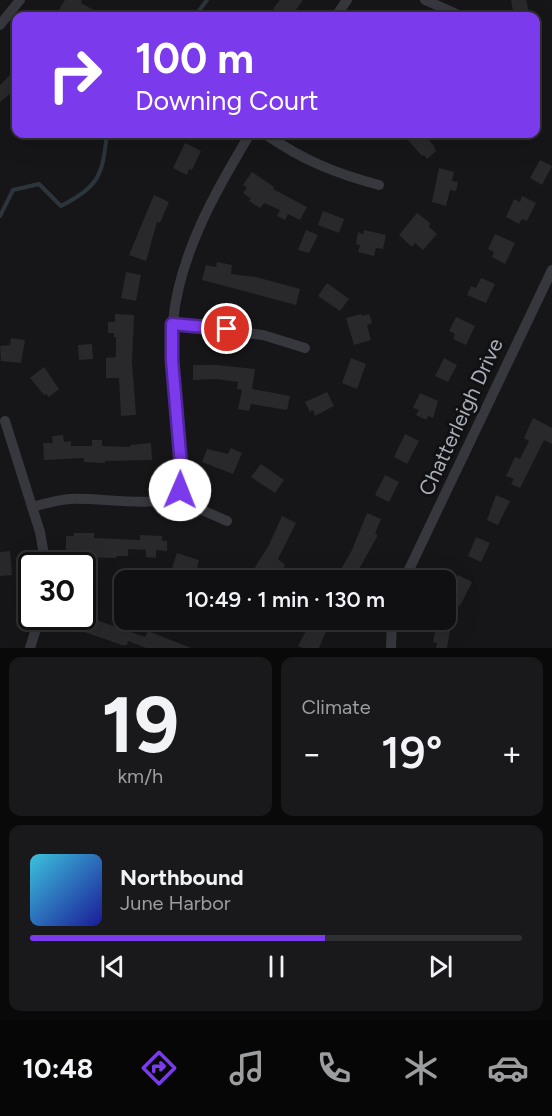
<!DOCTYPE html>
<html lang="en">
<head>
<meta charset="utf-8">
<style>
	body { margin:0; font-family:Figtree,sans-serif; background:#19191b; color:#f1f3f6; height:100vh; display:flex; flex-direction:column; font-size:22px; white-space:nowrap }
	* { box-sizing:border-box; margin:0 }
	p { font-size:20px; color:#9c9d9f }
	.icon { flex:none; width:33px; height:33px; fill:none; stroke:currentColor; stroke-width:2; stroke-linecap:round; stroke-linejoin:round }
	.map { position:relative; height:648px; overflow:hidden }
	.side { display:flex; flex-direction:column; gap:9px; padding:9px; background:#09090a; flex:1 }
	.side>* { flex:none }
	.banner { position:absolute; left:12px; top:12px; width:528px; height:126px; border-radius:12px; box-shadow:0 6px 24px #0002,0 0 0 2px #303032; background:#7c3aed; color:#fff; overflow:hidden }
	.speed { position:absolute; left:18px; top:552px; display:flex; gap:12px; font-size:30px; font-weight:700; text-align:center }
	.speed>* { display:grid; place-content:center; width:78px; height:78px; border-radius:50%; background:#101012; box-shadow:0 6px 24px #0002,0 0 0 2px #303032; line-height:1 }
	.speed .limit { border:3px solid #111; border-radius:9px; background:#fff; color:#111 }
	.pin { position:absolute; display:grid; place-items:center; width:51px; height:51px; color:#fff; margin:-26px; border:3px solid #fff; border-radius:50%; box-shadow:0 2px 6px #0007 }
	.me { position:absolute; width:66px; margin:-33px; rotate:1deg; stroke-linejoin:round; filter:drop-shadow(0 0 4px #0008) }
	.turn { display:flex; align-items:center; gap:21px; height:126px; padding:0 24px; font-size:27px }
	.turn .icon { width:78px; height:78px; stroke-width:2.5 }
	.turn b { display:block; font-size:42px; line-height:51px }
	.big { font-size:45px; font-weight:600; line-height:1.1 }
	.side .card { flex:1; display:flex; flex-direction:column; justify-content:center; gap:9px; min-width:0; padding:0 21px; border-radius:12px; background:#19191b }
	.side .dial { align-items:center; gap:0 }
	.dial b { font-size:78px; line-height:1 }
	.song { display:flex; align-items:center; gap:18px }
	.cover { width:72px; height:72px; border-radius:9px; background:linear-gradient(135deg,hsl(190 70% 55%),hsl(240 70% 35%)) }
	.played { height:6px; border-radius:3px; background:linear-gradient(90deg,#7c3aed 60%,#303032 60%) }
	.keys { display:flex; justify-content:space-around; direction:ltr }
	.heat { display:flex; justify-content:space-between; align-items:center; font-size:33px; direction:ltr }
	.side .tiles { flex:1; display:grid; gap:9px; grid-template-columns:1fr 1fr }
	.card:last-child { grid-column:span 2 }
	.trip { position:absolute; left:114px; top:570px; width:342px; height:60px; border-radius:12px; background:#101012; box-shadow:0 6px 24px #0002,0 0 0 2px #303032; font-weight:600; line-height:60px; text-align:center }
	.menu { display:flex; height:96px; justify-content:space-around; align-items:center; background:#060607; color:#9c9d9f }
	.menu .icon { width:42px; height:42px }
	.menu .on { color:#7c3aed }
	.menu b { font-size:27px; color:#f1f3f6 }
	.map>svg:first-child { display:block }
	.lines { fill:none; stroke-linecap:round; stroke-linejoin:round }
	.stream { stroke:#2c353c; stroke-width:4 }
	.building { fill:#29292c }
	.street { stroke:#37383d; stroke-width:10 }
	.route-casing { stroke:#51269a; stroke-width:15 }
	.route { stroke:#7c3aed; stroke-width:10 }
	.labels { text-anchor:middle; stroke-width:6; stroke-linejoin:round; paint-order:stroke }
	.street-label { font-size:21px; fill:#a8adb8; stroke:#111113 }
</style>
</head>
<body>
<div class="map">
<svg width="552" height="648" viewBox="0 0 552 648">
	<rect width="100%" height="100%" fill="#161618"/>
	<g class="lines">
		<g class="stream">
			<path d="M195 16 207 0"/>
			<path d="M0 216 13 190 39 184 61 206C100 185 102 176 107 134"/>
		</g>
	</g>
	<g class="building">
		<path d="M65 0H82L81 3 97 12 84 16H55Z"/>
		<path d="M280 0H303L293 14 291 12 287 16H283L273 9Z"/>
		<path d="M511 0H526L530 16H514Z"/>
		<path d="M16 69V89L0 102V85Z"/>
		<path d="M414 134H424L434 146 436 151 427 159 424 155 422 156 407 139Z"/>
		<path d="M185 143 201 151 192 170 189 169 187 175 173 168Z"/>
		<path d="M540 160 552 166 542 185 530 178Z"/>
		<path d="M439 168 454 172 452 181 458 182 456 191 450 190 446 206 432 202Z"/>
		<path d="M252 172 274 187 273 189 307 207 300 220 288 214 285 220 277 216 280 210 264 203 260 208 249 201 251 199 243 193 247 188 243 185Z"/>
		<path d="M154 195 169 202 160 223 157 222 146 261 129 255Z"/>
		<path d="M522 196 536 203 527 221 522 219 519 224 506 217 514 199 520 202Z"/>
		<path d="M323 211 344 219 339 233 318 225Z"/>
		<path d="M417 213 430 223 429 227 437 234 423 250 415 243 412 247 399 235Z"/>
		<path d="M306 230 318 235 309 253 298 250Z"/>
		<path d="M364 230 386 235 383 249 376 248 374 256 358 252 360 245 356 244 358 232 363 234Z"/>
		<path d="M495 234 515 243 505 264 492 257 494 252 488 249Z"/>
		<path d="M217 262 232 265 231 274 256 277 300 289 296 305 202 280 206 265 216 267Z"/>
		<path d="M126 272 141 275 136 301 121 298Z"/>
		<path d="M481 278 495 284 486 303 467 295 471 286 476 288Z"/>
		<path d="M327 283 349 299 340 311 318 296Z"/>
		<path d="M115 314 134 315 132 363 136 415 121 416 119 378H106V358L116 357V337H114V333H108V322H115Z"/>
		<path d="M361 314 362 316 369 314 372 323 367 325 371 340 354 345 346 318Z"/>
		<path d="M456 317 475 326 466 345 453 339 455 334 449 331Z"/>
		<path d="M11 338 25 340 21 363 1 361 0 346 10 345Z"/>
		<path d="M92 344 93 359 79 360 78 345Z"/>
		<path d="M351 358 366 364 357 389 342 383Z"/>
		<path d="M444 358 457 365 448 382 435 376Z"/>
		<path d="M193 365H217L255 369 252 389 290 396 287 410 251 404 249 411 238 409 242 390 237 389 238 382 216 379 193 380Z"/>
		<path d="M44 367 59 389 49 397 46 394 44 395 30 378Z"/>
		<path d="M327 392 334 406 315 416 313 410 310 412 305 402Z"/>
		<path d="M420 393 438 401 433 418 428 416 426 420 416 415 419 410 413 408Z"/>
		<path d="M533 418 552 428V444L544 440 520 488 511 484 514 479 506 476 515 457 520 459 529 441 524 438Z"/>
		<path d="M405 434 419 441 407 464 394 457Z"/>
		<path d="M63 435 64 442 71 441V446H92V440H102V446L130 447V445L151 443 152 460 105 461V463L84 462V458L44 460 43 443H53L52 436Z"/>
		<path d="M231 448 242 453 233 474 202 462 207 449 228 454Z"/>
		<path d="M261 464 284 480 275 493 251 477Z"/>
		<path d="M385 475 399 482 389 502 375 495Z"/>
		<path d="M496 495 510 501 498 525 487 520Z"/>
		<path d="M367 513 381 519 375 534 378 535 354 578 350 577 347 580 339 577 340 571 352 550Z"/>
		<path d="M282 516 296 523 278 559 285 565 281 572 273 569 266 580H251L257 569 255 567 268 547Z"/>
		<path d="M74 533H94V538L140 540V535L162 536V541H167V551L156 550V558L146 557V550L128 549V556H116V558L75 557V551H66V536H74Z"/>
		<path d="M476 537 490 543 481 562 468 556Z"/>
		<path d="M10 551 12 575 0 576V552Z"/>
		<path d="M177 553 199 560 197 567 226 578 225 580H208L174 569 172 568Z"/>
		<path d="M458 575 472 582 460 606 449 601 451 596 449 595Z"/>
		<path d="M82 615 145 637 148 631 191 648H146L128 641 127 645H122L64 625 67 616H82Z"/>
		<path d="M437 622 451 625 447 648H436L437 643 433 642Z"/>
		<path d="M310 623 326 631 319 648H303L298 646Z"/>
	</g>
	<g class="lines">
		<g class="street">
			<path d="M425 0 461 16"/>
			<path d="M336 16 347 0"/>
			<path d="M0 25 20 0"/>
			<path d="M265 134C303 160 334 173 379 185"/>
			<path d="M172 324 263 335 305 348"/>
			<path d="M5 421 40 532 46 566"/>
			<path d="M178 496 182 477C178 427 168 373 173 322 179 255 216 190 250 134"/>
			<path d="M178 496 202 510 227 521"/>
			<path d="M32 507C44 504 56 500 69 499 98 497 153 508 178 496"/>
			<path d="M404 580 552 270"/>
			<path d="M30 648 40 616"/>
			<path d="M391 648 392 620"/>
		</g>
	</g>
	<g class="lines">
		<g class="route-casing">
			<path id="route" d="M180 490 182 477 172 360V324L227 329"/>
		</g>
		<use href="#route" class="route"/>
	</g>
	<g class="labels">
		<g class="street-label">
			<text transform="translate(461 417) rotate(-65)" y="7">Chatterleigh Drive</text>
		</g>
	</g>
</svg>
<div class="speed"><div class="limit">30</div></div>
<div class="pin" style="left:227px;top:329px;background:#d93025"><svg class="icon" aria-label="arrive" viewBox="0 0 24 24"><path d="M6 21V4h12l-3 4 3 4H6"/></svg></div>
<svg class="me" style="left:180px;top:490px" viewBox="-20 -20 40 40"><circle r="19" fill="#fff"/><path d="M0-13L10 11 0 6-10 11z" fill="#7c3aed"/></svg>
<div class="trip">10:49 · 1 min · 130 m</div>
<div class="banner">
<div class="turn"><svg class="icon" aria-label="right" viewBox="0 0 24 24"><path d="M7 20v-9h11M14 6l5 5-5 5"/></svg><div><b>100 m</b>Downing Court</div></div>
</div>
</div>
<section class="side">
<div class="tiles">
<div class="card dial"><b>19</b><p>km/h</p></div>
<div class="card"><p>Climate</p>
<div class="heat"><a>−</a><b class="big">19°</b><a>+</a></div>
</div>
<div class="card">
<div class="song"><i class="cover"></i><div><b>Northbound</b><p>June Harbor</p></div></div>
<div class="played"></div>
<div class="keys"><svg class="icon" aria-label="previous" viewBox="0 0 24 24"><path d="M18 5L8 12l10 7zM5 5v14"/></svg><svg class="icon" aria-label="pause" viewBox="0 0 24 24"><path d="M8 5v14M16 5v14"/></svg><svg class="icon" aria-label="next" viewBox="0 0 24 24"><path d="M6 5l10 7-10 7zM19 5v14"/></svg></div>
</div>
</div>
</section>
<nav class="menu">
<b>10:48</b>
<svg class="icon on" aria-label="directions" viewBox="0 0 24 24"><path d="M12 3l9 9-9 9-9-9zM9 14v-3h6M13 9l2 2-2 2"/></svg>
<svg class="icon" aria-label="music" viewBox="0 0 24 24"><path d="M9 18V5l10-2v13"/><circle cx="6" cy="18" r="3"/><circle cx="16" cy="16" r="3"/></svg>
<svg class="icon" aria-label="phone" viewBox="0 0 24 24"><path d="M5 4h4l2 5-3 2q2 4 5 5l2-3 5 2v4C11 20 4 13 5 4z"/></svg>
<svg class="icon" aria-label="climate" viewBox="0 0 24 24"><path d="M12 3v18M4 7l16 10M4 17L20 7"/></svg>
<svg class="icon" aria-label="car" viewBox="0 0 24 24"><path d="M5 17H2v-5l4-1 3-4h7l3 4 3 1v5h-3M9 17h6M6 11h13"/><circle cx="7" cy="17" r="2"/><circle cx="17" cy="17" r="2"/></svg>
</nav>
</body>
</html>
